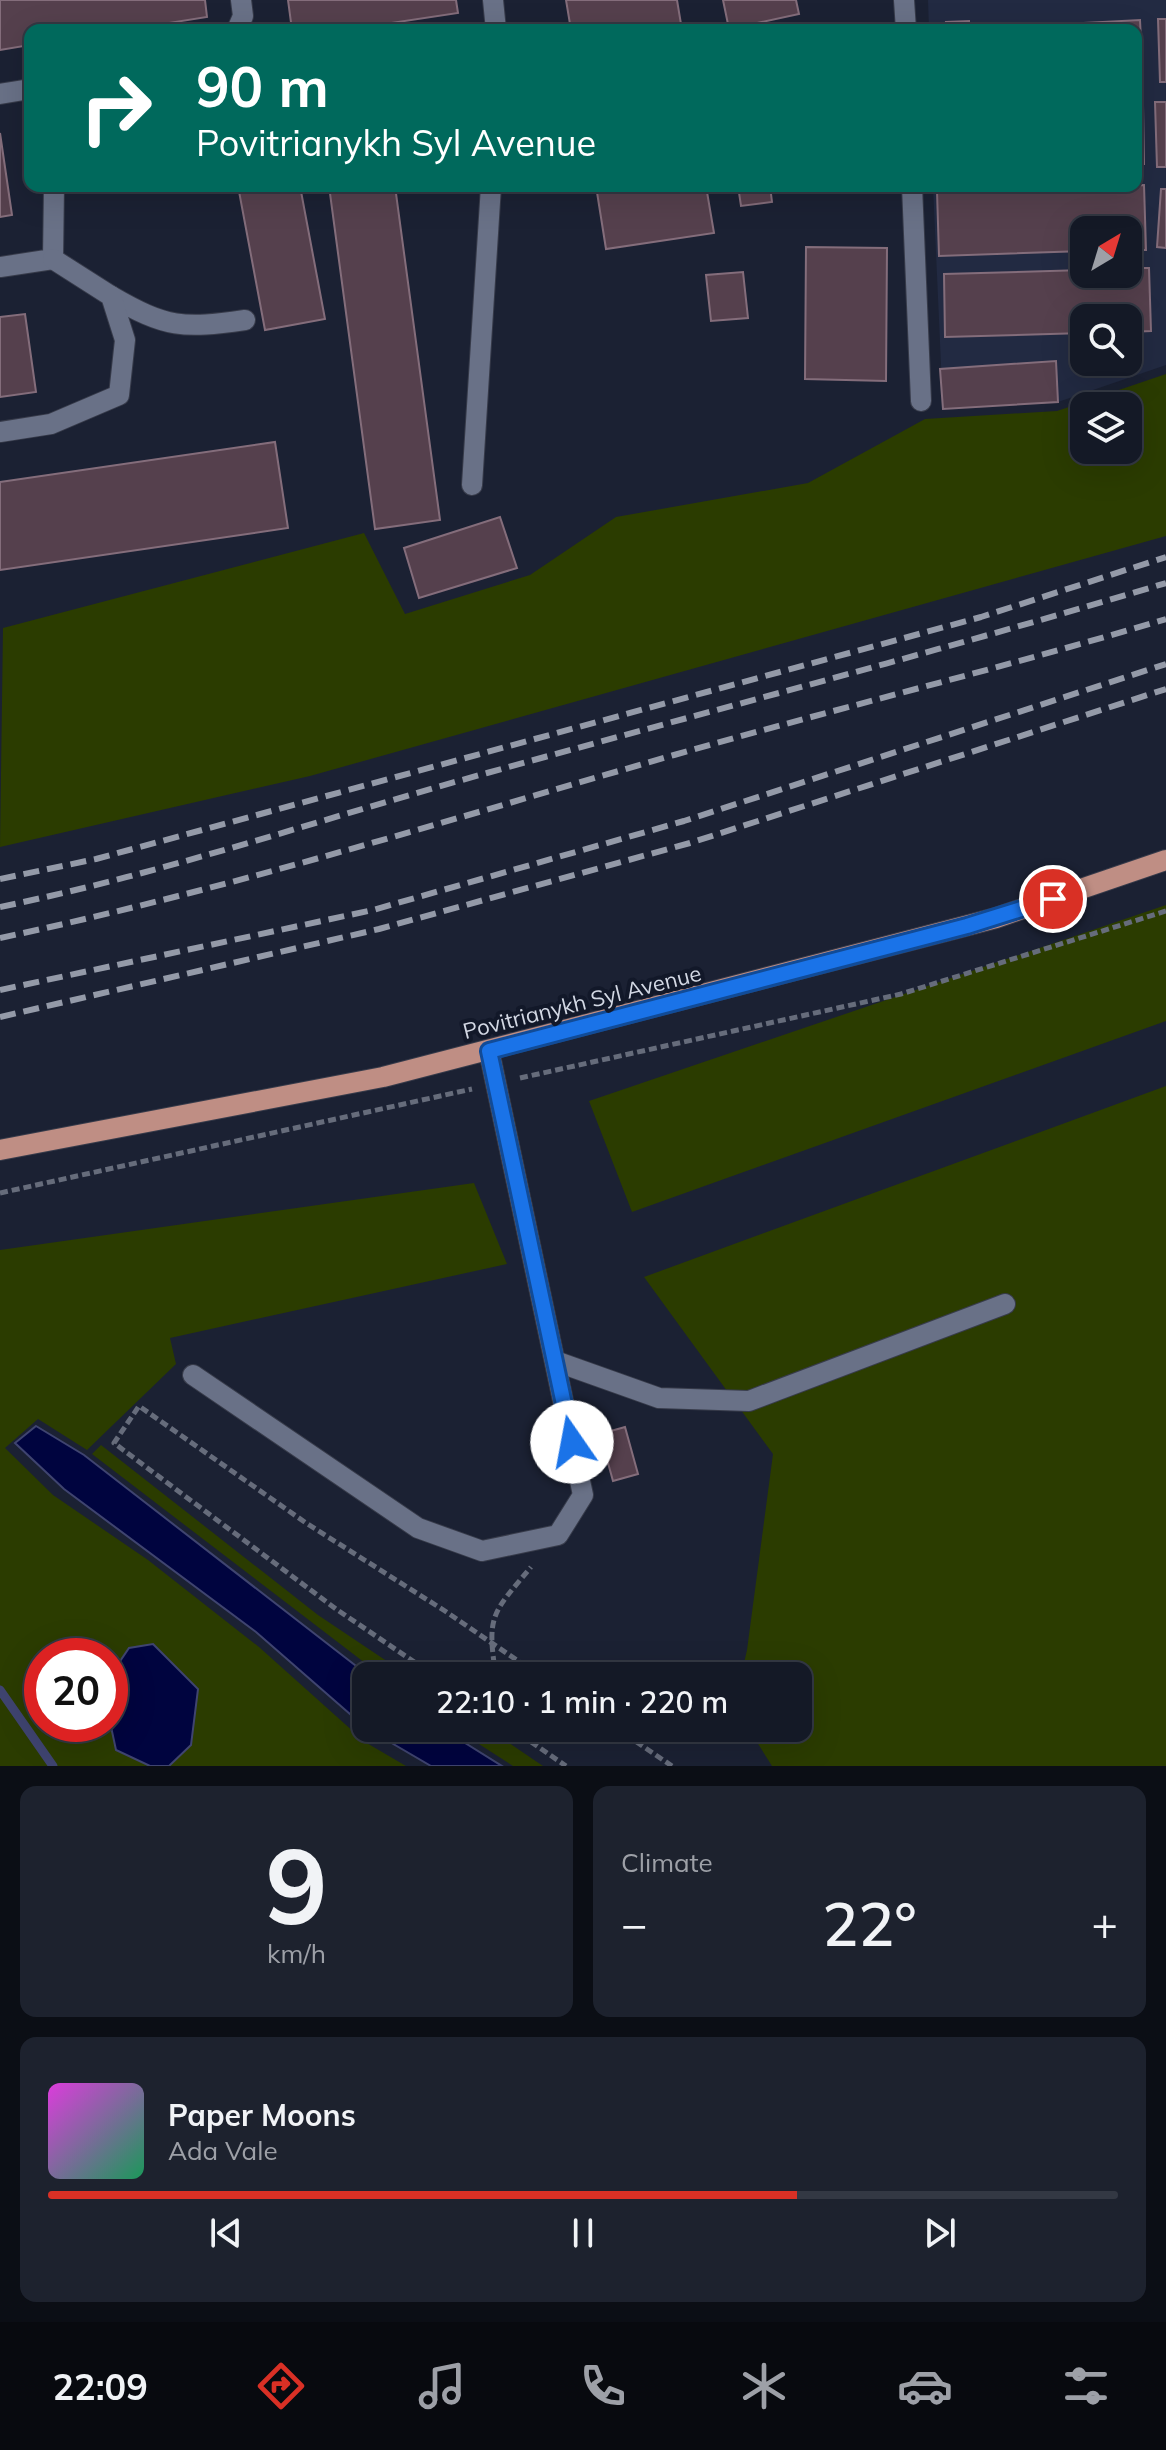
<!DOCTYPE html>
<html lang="en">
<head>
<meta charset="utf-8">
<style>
	body { margin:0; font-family:Mulish,sans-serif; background:#1d222e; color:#f1f3f6; height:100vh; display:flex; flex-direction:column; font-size:30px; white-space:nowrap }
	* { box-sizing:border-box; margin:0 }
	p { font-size:26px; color:#9da0a7 }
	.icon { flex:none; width:44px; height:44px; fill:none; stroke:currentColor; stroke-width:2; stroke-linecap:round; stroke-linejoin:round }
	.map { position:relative; height:1766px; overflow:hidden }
	.panel { display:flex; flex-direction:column; gap:20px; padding:20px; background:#0b0e15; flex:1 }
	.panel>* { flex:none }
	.banner { position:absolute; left:24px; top:24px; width:1118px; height:168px; border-radius:16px; box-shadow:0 8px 32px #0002,0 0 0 2px #333843; background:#00695c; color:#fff; overflow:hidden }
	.needle { width:52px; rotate:38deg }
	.buttons { position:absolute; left:1070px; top:216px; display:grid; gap:16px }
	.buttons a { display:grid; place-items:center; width:72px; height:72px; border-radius:16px; background:#141926; box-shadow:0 8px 32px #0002,0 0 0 2px #333843; font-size:40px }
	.speed { position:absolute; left:24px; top:1638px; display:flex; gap:16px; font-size:40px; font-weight:700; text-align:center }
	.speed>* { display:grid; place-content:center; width:104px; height:104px; border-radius:50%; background:#141926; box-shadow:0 8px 32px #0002,0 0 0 2px #333843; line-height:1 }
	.speed .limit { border:12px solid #d22; background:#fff; color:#111 }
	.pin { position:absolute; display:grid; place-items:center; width:68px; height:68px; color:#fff; margin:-34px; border:4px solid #fff; border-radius:50%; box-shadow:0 2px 8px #0007 }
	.me { position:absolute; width:88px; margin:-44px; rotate:348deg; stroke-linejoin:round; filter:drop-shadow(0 0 6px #0008) }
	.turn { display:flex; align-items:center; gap:28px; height:168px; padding:0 40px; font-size:36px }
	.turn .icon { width:104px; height:104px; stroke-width:2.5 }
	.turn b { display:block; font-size:56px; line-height:68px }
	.big { font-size:60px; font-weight:600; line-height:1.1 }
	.panel .widget { flex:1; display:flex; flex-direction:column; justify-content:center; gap:12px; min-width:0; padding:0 28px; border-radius:16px; background:#1d222e }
	.panel .dial { align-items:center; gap:0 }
	.dial b { font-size:104px; line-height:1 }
	.song { display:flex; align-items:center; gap:24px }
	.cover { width:96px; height:96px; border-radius:12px; background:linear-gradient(135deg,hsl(300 70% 55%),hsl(150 70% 35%)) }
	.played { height:8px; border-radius:4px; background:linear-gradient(90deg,#d93025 70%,#333843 70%) }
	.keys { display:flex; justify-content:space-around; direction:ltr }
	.heat { display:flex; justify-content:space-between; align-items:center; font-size:44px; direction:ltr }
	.panel .tiles { flex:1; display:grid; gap:20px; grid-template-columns:1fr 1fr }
	.widget:last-child { grid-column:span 2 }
	.trip { position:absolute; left:352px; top:1662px; width:460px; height:80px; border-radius:16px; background:#141926; box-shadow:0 8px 32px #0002,0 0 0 2px #333843; font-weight:600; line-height:80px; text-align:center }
	.tab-bar { display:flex; height:128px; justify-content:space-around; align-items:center; background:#080a0f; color:#9da0a7 }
	.tab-bar .icon { width:56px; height:56px }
	.tab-bar .selected { color:#d93025 }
	.tab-bar b { font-size:36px; color:#f1f3f6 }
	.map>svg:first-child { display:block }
	.built { fill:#222a42; fill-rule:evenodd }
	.green { fill:#2b3c00; fill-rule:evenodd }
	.water { fill:#00043f; stroke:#3f4470; stroke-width:2 }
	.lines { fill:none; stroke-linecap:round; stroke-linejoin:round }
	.stream { stroke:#3f4470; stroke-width:9 }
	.building { fill:#55404d; stroke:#846d7b; stroke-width:2 }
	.minor-casing { stroke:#373b4a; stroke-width:22 }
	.major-casing { stroke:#373b4a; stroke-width:22 }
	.path { stroke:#666c7b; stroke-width:5; stroke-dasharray:8 4; stroke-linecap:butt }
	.minor { stroke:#697187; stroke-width:20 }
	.major { stroke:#bf8e84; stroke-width:20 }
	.rail { stroke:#949aa8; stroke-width:6; stroke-dasharray:16 8; stroke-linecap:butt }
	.route-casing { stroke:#114b97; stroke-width:20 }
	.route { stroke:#1a73e8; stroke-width:14 }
	.labels { text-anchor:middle; stroke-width:8; stroke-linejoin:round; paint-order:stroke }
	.street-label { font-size:22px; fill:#d3d8e4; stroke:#121829 }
</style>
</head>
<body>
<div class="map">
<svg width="1166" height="1766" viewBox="0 0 1166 1766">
	<rect width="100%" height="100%" fill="#1b2133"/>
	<path class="built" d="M928 0H1166V365L1058 402 943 409 933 186H1136V30H929ZM1084 230H1128V274H1084ZM1084 318H1128V362H1084Z"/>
	<g class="green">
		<path d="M1166 374V536L310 776 0 847 3 628 364 533 405 614 530 575 616 517 808 483 925 419 1057 411ZM1128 406V450H1084V406Z"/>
		<path d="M1166 905V1021L632 1212 589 1101Z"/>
		<path d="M1166 1086V1766H772L748 1728H798V1676H741L747 1650 773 1454 644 1277Z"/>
		<path d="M474 1183 507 1264 170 1338 176 1364 87 1450 38 1419 5 1448 53 1495 148 1560 259 1647 365 1742 406 1766H0V1250ZM42 1656H110V1724H42Z"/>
		<path d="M101 1445 318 1615 409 1676H382L92 1454Z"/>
		<path d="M454 1728H487L543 1766H513Z"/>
	</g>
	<g class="water">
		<path d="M36 1426 84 1455 369 1676H366V1728L256 1632 64 1489 15 1443Z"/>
		<path d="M153 1644 198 1689 191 1745 169 1766H150L116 1750 110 1722V1676L129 1648Z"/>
		<path d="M366 1728H441L502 1766H431Z"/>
	</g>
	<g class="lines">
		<path class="stream" d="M0 1690 53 1766"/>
	</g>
	<g class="building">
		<path d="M0 0H205L207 17 125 30H30V45L0 50Z"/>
		<path d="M288 0H456L458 13 345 30H292Z"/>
		<path d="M566 0H677L682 30H571Z"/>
		<path d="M723 0H796L799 14 729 29Z"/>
		<path d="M1158 19H1166V82H1160Z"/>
		<path d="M1140 20 1143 80 1136 81V30H940H947L946 22 969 21V29Z"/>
		<path d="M1155 102H1166V167H1157Z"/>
		<path d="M1136 105H1143L1144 164H1136Z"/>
		<path d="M0 133 12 215 0 217Z"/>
		<path d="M1144 185 1146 250H1128V230H1084V251L939 256 937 191Z"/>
		<path d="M238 186H300L325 319 265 330Z"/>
		<path d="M329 186H395L440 520 375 529Z"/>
		<path d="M596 186H706L714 233 606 249Z"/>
		<path d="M738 186H770L772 202 741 206Z"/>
		<path d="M825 186H882V187L825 188Z"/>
		<path d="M1161 189H1166V248L1157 247Z"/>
		<path d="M806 247 887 248 886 381 805 379Z"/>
		<path d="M1128 268H1149L1151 331 1128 332V318H1084V333L945 337 944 274 1084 270V274H1128Z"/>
		<path d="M743 272 748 318 711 321 706 275Z"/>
		<path d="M25 314 36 392 0 397V317Z"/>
		<path d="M1056 361 1058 402 943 409 940 369Z"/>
		<path d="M275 442 288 528 0 570V482Z"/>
		<path d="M500 517 517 568 419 598 404 548Z"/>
		<path d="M625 1427 638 1474 613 1481 600 1434Z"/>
	</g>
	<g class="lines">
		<g class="minor-casing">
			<g id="minor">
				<path d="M493 0 496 30"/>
				<path d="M904 0 906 30"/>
				<path d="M237 30 243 16 241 0"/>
				<path d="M0 94 30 89"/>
				<path d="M912 186 921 401"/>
				<path d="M0 267 53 259 54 186"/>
				<path d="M111 296C166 328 183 329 245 320"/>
				<path d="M0 432 51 424 119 395 125 340 111 296 53 259"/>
				<path d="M472 485 491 186"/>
				<path d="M555 1361 659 1398 749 1401 1005 1304"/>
				<path d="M193 1375 418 1528 482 1551 558 1535 583 1495 489 1051"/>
			</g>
		</g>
		<g class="major-casing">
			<path id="major" d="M0 1150 383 1077 996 918 1166 860"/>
		</g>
		<g class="path">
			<path d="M520 1078 901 994 1166 911"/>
			<path d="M0 1193 472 1089"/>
			<path d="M435 1676 336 1609 114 1443 139 1406 306 1523 445 1611 540 1676"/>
			<path d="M496 1676C486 1614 493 1613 531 1567"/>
			<path d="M511 1728 566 1766"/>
			<path d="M616 1728 672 1766"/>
		</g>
		<use href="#minor" class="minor"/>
		<use href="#major" class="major"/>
		<g class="rail">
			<path d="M0 879 96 859 981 617 1166 557"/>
			<path d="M0 907C165 873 324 818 487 773 713 710 941 651 1166 583"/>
			<path d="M0 938C227 890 451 819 674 755 838 708 1003 668 1166 619"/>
			<path d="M0 990 373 910 684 821 1166 664"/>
			<path d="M0 1017 379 929 690 843 1166 689"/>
		</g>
	</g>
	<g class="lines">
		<g class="route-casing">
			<path id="route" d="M572 1442 489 1051 967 926 1053 899"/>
		</g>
		<use href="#route" class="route"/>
	</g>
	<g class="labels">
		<g class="street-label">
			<text transform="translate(582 1002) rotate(-14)" y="8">Povitrianykh Syl Avenue</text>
		</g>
	</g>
</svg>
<div class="buttons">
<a><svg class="needle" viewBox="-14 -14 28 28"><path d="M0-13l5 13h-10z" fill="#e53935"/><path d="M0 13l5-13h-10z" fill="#9da0a7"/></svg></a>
<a><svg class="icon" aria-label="search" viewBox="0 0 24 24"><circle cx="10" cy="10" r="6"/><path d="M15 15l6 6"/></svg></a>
<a><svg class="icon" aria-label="layers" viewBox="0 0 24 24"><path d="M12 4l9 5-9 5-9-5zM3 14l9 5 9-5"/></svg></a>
</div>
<div class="speed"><div class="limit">20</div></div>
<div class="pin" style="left:1053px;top:899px;background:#d93025"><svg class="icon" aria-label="arrive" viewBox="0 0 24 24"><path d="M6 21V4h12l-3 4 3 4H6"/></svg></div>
<svg class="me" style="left:572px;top:1442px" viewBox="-20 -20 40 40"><circle r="19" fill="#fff"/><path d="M0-13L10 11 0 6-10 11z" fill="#1a73e8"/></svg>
<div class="trip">22:10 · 1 min · 220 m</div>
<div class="banner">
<div class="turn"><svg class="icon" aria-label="right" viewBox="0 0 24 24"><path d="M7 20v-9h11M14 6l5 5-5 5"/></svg><div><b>90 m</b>Povitrianykh Syl Avenue</div></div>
</div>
</div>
<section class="panel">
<div class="tiles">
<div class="widget dial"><b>9</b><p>km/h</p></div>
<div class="widget"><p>Climate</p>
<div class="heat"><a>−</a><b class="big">22°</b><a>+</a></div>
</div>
<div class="widget">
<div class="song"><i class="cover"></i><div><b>Paper Moons</b><p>Ada Vale</p></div></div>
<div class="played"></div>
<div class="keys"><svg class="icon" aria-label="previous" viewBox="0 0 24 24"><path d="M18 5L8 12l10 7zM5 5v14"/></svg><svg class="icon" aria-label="pause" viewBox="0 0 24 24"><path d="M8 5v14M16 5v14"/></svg><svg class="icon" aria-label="next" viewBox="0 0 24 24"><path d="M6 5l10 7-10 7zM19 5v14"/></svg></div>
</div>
</div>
</section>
<nav class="tab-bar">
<b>22:09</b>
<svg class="icon selected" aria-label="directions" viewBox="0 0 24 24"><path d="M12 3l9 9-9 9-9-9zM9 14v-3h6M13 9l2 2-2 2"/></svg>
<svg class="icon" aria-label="music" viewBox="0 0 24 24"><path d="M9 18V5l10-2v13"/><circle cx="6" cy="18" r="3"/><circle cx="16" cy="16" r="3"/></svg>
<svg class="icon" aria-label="phone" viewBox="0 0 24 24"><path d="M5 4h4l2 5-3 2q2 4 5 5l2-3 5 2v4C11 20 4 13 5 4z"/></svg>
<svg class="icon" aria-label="climate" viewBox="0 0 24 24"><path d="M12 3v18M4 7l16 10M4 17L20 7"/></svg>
<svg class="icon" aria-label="car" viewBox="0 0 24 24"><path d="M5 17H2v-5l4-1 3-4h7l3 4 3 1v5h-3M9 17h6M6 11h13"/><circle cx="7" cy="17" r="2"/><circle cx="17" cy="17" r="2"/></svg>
<svg class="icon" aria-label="filters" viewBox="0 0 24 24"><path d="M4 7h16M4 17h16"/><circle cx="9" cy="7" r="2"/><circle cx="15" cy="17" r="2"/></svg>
</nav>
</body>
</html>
